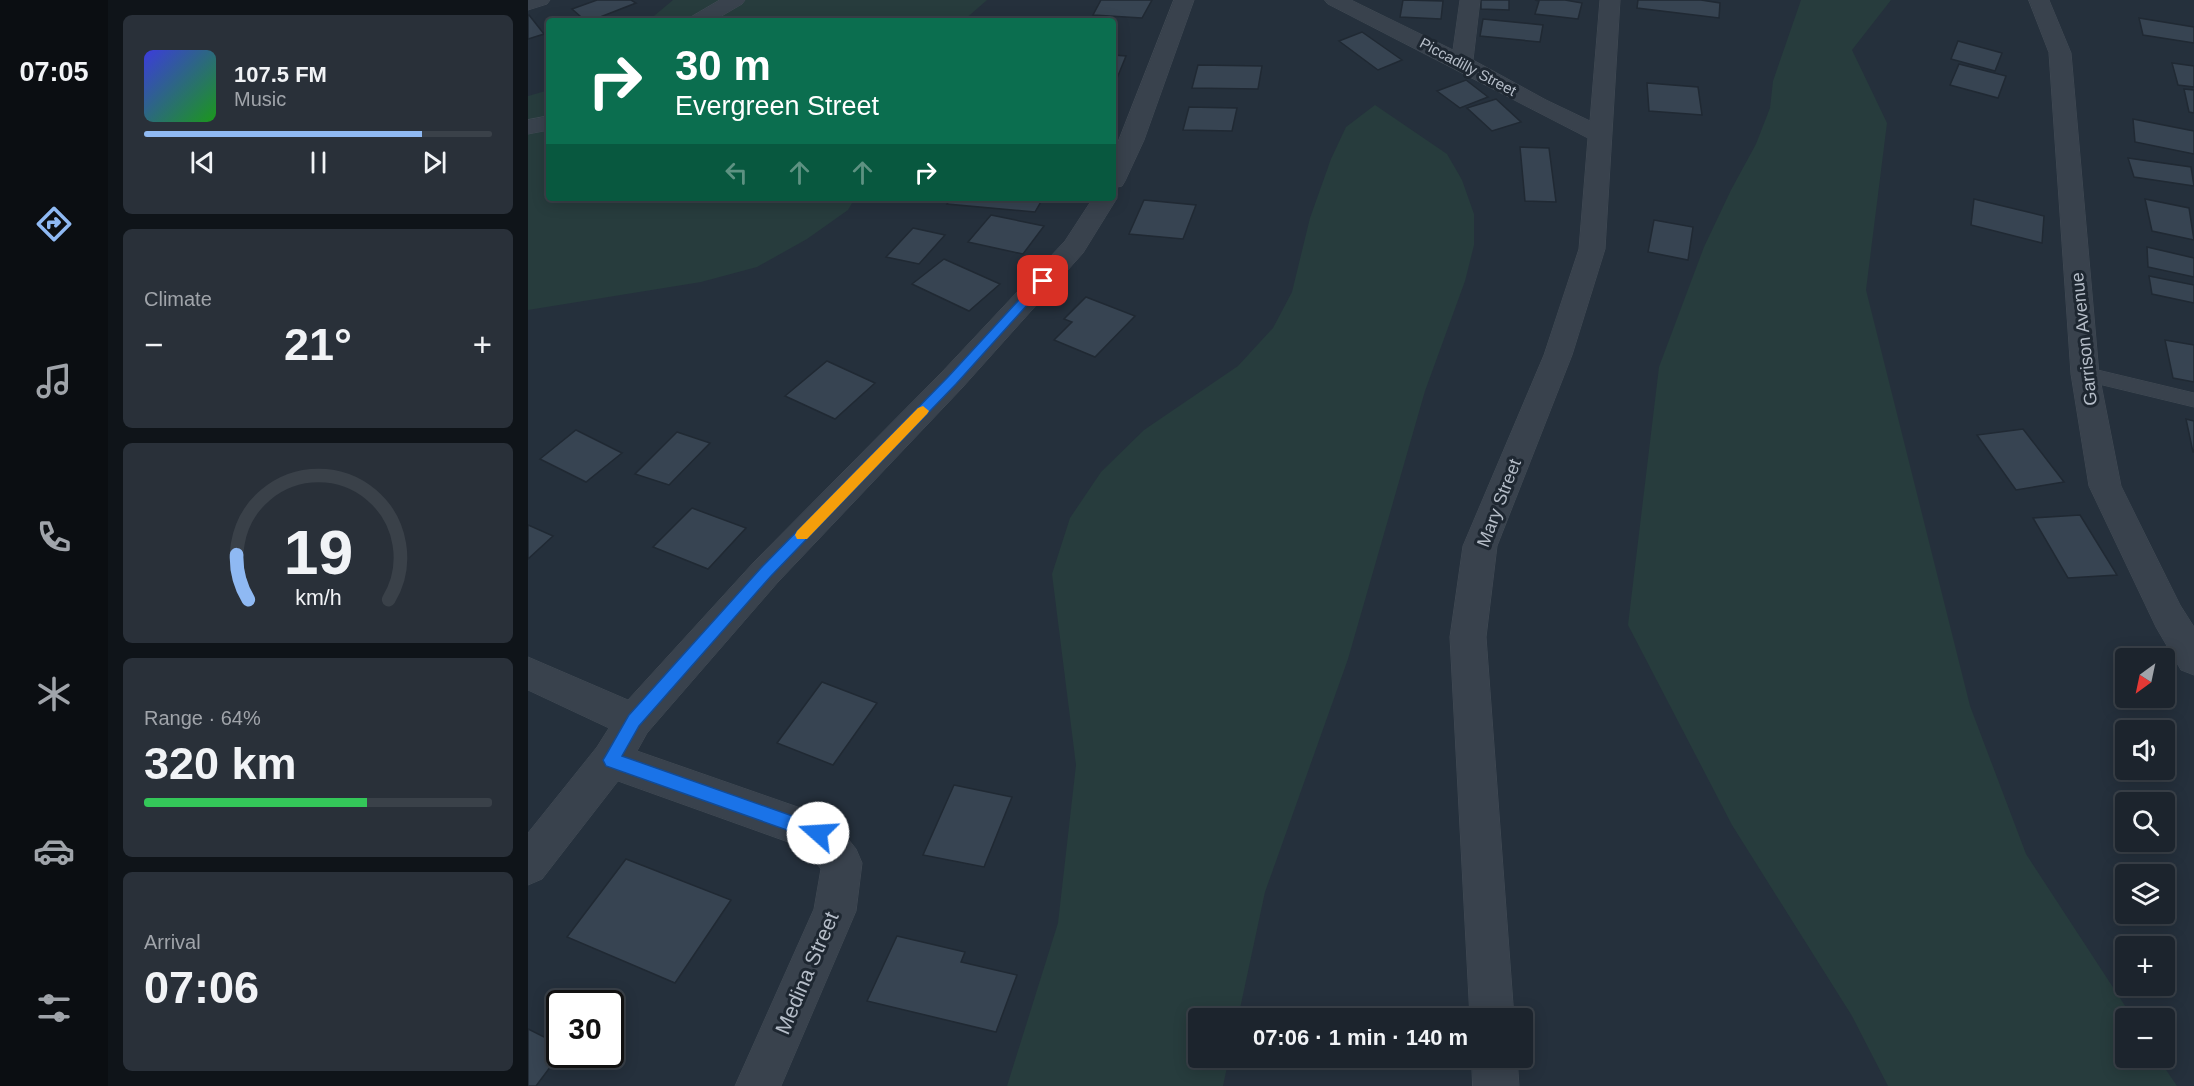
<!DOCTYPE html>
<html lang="en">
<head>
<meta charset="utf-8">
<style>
	body { margin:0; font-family:Arial,sans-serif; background:#293039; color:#f1f3f6; height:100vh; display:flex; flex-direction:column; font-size:22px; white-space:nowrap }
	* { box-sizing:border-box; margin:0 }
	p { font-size:20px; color:#a0a4aa }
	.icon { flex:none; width:33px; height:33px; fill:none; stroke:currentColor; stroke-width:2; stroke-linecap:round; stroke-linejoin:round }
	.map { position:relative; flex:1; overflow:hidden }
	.details { display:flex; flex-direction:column; gap:15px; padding:15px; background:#0f1419; width:420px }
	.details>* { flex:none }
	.banner { position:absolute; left:18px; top:18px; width:570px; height:183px; border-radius:6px; box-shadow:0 3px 15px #0003,0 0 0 2px #3a4149; background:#0b6e4f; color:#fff; overflow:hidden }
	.needle { width:39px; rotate:213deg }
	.fabs { position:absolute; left:1587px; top:648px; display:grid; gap:12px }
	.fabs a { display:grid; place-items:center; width:60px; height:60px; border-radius:6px; background:#1c242d; box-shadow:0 3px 15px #0003,0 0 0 2px #3a4149; font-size:30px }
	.speed { position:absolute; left:18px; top:990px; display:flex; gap:12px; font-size:30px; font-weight:700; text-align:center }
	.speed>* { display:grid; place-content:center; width:78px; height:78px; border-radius:50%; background:#1c242d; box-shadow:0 3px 15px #0003,0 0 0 2px #3a4149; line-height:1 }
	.speed .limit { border:3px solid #111; border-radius:9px; background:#fff; color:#111 }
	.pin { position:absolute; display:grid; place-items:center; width:51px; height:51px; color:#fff; margin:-26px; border-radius:12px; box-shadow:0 3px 9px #0006 }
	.me { position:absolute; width:66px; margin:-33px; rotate:289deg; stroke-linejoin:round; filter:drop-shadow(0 0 4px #0008) }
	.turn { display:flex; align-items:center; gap:21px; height:126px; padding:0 30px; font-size:27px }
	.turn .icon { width:78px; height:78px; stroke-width:2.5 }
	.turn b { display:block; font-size:42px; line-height:51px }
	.lanes { display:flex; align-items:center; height:57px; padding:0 30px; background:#0003; justify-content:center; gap:30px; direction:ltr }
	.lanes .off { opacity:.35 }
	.big { font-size:45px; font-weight:700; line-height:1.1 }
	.details .tile { flex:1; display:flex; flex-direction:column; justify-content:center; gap:9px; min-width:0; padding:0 21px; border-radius:9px; background:#293039 }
	.details .dial { align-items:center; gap:0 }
	.dial svg { height:156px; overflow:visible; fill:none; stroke:#3a4149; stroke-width:7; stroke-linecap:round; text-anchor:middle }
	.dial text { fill:#f1f3f6; stroke:none }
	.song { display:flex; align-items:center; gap:18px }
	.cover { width:72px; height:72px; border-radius:9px; background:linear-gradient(135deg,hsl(240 70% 55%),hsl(120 70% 35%)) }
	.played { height:6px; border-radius:3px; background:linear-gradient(90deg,#8fb9f3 80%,#3a4149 80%) }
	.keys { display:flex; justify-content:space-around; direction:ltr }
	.heat { display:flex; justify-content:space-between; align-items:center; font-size:33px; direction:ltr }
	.charge { height:9px; border-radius:4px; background:linear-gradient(90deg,#34c759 64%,#3a4149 0) }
	.trip { position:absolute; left:660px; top:1008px; width:345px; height:60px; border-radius:6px; background:#1c242d; box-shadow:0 3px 15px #0003,0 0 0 2px #3a4149; font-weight:700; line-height:60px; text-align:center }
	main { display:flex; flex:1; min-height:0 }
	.tab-bar { display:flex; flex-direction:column; width:108px; justify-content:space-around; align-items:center; background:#0b0e12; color:#a0a4aa }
	.tab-bar .icon { width:42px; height:42px }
	.tab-bar .active { color:#8fb9f3 }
	.tab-bar b { font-size:27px; color:#f1f3f6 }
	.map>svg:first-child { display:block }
	.green { fill:#273c3d }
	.building { fill:#374452; stroke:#202933; stroke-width:1.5 }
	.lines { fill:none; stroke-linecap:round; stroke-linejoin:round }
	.lane-casing { stroke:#424b55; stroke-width:1 }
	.street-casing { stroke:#424b55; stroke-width:1 }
	.lane { fill:#39424d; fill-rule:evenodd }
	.street { fill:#39424d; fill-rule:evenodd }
	.route { fill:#1a73e8; stroke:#114b97; stroke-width:1.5 }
	.slow { fill:#f59e0b }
	.labels { text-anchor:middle; stroke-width:6; stroke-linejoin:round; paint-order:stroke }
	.far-street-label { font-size:15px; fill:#b5bdc8; stroke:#1e2731 }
	.street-label { font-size:18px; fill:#b5bdc8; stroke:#1e2731 }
	.near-street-label { font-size:21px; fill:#b5bdc8; stroke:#1e2731 }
</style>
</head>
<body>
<main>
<nav class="tab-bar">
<b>07:05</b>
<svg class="icon active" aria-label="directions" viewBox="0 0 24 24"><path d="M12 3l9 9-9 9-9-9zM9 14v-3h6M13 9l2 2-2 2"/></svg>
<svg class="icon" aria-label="music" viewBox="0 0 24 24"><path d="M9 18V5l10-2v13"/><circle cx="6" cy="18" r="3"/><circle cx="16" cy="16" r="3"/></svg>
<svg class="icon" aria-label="phone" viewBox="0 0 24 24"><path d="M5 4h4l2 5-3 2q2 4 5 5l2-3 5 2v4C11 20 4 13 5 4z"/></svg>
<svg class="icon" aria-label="climate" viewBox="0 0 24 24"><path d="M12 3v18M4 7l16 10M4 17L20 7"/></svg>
<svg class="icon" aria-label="car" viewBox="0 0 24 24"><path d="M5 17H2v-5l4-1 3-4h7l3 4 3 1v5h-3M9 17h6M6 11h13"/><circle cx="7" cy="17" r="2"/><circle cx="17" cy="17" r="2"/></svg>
<svg class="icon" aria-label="filters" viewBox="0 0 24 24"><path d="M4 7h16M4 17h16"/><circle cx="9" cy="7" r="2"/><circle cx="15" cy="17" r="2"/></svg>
</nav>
<section class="details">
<div class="tile">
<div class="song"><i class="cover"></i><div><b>107.5 FM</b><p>Music</p></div></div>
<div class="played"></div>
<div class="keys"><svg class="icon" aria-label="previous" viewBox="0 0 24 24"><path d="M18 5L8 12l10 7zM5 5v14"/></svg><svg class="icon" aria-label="pause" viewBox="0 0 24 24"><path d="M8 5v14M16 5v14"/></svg><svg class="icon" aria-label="next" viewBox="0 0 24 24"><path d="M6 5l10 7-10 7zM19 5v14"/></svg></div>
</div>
<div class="tile"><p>Climate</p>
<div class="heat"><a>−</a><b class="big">21°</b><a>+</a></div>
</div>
<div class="tile dial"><svg viewBox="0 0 100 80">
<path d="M14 69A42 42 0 1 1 86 69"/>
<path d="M14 69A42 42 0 0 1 8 46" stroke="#8fb9f3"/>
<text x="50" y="56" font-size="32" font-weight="700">19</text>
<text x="50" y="72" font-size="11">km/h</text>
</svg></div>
<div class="tile"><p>Range · 64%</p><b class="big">320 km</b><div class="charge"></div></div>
<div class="tile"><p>Arrival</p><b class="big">07:06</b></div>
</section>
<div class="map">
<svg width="1666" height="1086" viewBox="0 0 1666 1086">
	<rect width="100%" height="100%" fill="#25303c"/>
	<g class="green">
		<path d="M145 0H459L435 21H120Z"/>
		<path d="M1273 0H1363L1324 50 1359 123 1338 290 1442 706 1498 854 1605 1018H1598V1058H1630L1649 1086H1360L1324 1016 1204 825 1100 625 1131 367 1176 247 1203 190 1228 144 1242 108 1245 81Z"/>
		<path d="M21 90V198H327L320 210 279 239 229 267 173 282 0 310V96Z"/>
		<path d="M847 105 919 154 934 180 946 214V245L937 281 897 391 820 659 737 892 710 1018H670V1058H701L695 1086H479L530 923 548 765 524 574 542 518 573 472 616 430 710 366 745 328 764 292 782 218 803 159 818 127Z"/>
	</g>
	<g class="building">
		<path d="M69 0H103L108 3 62 21H40L52 16 44 9Z"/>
		<path d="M573 0H624L614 18 565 15Z"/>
		<path d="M875 0 915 1 913 19 872 17Z"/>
		<path d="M953 0H981V10L953 9Z"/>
		<path d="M1007 0H1037L1054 3 1050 19 1007 14 1011 1Z"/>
		<path d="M1110 0H1173L1192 3 1191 18 1109 8Z"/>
		<path d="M1 15 16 34 0 39V16Z"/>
		<path d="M1611 18 1666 27V43L1615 35Z"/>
		<path d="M955 19 1015 25 1012 42 952 36Z"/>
		<path d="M834 32 874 60 850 70 811 41Z"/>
		<path d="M1430 41 1474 53 1467 71 1423 59Z"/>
		<path d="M585 55 598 56 587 83H585Z"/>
		<path d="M1644 63 1666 66V87L1650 85Z"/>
		<path d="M1431 64 1478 76 1470 98 1422 85Z"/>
		<path d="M670 65 734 66 730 89 664 88Z"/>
		<path d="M938 80 960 97 932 108 909 91Z"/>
		<path d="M1119 83 1170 87 1174 115 1121 111Z"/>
		<path d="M1656 89 1666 90V113L1661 112Z"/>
		<path d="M968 99 993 122 964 131 939 108Z"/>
		<path d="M661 107 709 108 704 131 655 130Z"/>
		<path d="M1605 119 1666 131V154L1607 142Z"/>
		<path d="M992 147 1021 148 1028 202 997 201Z"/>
		<path d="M1600 158 1663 167 1666 186 1606 177Z"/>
		<path d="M423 198H515L507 212 419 204Z"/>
		<path d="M1446 199 1516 216 1514 243 1443 225Z"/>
		<path d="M1617 199 1661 208 1666 240 1624 231Z"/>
		<path d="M616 200 668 205 655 239 601 234Z"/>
		<path d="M463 215 516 226 495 254 440 242Z"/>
		<path d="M1126 220 1165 227 1160 260 1120 252Z"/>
		<path d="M385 228 417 235 391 264 358 257Z"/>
		<path d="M1619 247 1666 258V277L1620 267Z"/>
		<path d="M416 259 472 284 441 311 384 284Z"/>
		<path d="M1621 276 1666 285V303L1624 294Z"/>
		<path d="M558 297 607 316 567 357 526 340 544 322 536 319Z"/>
		<path d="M1637 340 1666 345V382L1645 378Z"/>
		<path d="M299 361 347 383 307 419 257 396Z"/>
		<path d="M1658 419 1666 421V452H1665Z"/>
		<path d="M1495 429 1536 482 1488 490 1449 435Z"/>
		<path d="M48 430 94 453 58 482 12 459Z"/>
		<path d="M149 432 182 443 141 485 107 474Z"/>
		<path d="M164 508 218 528 180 569 125 547Z"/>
		<path d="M1552 515 1589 575 1540 578 1505 518Z"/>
		<path d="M0 525 25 536 0 559Z"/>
		<path d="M294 682 349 703 305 765 249 743Z"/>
		<path d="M426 785 484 797 456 867 395 855Z"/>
		<path d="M98 859 203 900 147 983 39 937Z"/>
		<path d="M369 936 437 952 433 962 489 975 468 1032 339 1001Z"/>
		<path d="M0 1029 32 1045V1054L8 1086H0Z"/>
	</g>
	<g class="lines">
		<g class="lane-casing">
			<path id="lane" d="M1557 367 1666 393V407L1550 379 1548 374 1550 369Z"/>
		</g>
		<g class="street-casing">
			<g id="street">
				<path d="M0 0H22L19 4 0 10Z"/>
				<path d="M192 0H217L214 4 185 21H160L163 17Z"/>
				<path d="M646 0H666L616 140 597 181 594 186 585 188V155Z"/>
				<path d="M797 0H823L925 50 932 0H952L945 60 1018 100 1062 121 1072 0H1092L1077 249 1044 355 969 546 958 637 986 1018H942L922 637 935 546 1016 355 1051 249 1060 138 800 4Z"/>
				<path d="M1501 0H1521L1543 53 1571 374 1593 486 1652 605 1666 627V675L1653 670 1628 627 1561 486 1543 374 1521 53Z"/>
				<path d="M21 116V130L0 134V120Z"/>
				<path d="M586 193 589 198 555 253 434 388 250 582 119 733 109 751 304 819 328 849 334 863 328 911 253 1086H207L286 909 293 869 277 848 90 781 14 879 0 885V833L69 747 81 728 0 690V657L100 700 226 562 414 372 537 241 565 198H585Z"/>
				<path d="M944 1058H989L991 1086H945Z"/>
			</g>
		</g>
		<use href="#lane" class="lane"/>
		<use href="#street" class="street"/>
	</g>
	<path class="route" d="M515 277 519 278V283L428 384 243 576 111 726 94 756 290 825 296 827 299 833 296 839 290 841 78 766 75 760 78 755 101 715 233 568 420 377 511 278Z"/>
	<path class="slow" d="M395 406 401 411 399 414 279 539H269L267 535 269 531 390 408Z"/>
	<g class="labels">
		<g class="far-street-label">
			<text transform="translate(940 67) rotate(28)" y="5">Piccadilly Street</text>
		</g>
		<g class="street-label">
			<text transform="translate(1556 339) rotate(-96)" y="6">Garrison Avenue</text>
			<text transform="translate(971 503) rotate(-69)" y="6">Mary Street</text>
		</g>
		<g class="near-street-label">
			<text transform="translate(279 973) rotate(-67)" y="7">Medina Street</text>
		</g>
	</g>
</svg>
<div class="fabs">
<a><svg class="needle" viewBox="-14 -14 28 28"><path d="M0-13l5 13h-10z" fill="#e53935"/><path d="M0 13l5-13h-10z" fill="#a0a4aa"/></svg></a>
<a><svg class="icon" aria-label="sound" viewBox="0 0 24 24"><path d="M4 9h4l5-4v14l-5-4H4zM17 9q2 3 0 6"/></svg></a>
<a><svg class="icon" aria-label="search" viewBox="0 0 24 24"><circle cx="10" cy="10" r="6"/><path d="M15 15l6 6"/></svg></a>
<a><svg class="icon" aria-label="layers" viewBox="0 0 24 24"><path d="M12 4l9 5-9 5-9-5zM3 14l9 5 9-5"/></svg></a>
<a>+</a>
<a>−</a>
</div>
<div class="speed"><div class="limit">30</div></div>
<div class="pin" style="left:515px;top:281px;background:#d93025"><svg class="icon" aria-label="arrive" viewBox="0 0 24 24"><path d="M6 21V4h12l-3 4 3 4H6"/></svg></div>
<svg class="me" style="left:290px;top:833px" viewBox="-20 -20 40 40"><circle r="19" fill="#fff"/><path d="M0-13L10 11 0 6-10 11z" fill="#1a73e8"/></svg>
<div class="trip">07:06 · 1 min · 140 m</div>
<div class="banner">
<div class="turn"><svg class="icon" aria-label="right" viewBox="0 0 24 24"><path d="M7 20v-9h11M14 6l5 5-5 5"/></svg><div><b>30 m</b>Evergreen Street</div></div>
<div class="lanes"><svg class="icon off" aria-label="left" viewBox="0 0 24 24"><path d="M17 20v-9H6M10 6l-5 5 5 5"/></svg><svg class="icon off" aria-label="ahead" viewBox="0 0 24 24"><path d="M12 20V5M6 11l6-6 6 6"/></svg><svg class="icon off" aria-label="ahead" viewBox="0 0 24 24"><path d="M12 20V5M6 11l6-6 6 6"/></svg><svg class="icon" aria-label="right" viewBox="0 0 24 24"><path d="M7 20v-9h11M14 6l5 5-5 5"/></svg></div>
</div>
</div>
</main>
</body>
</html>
